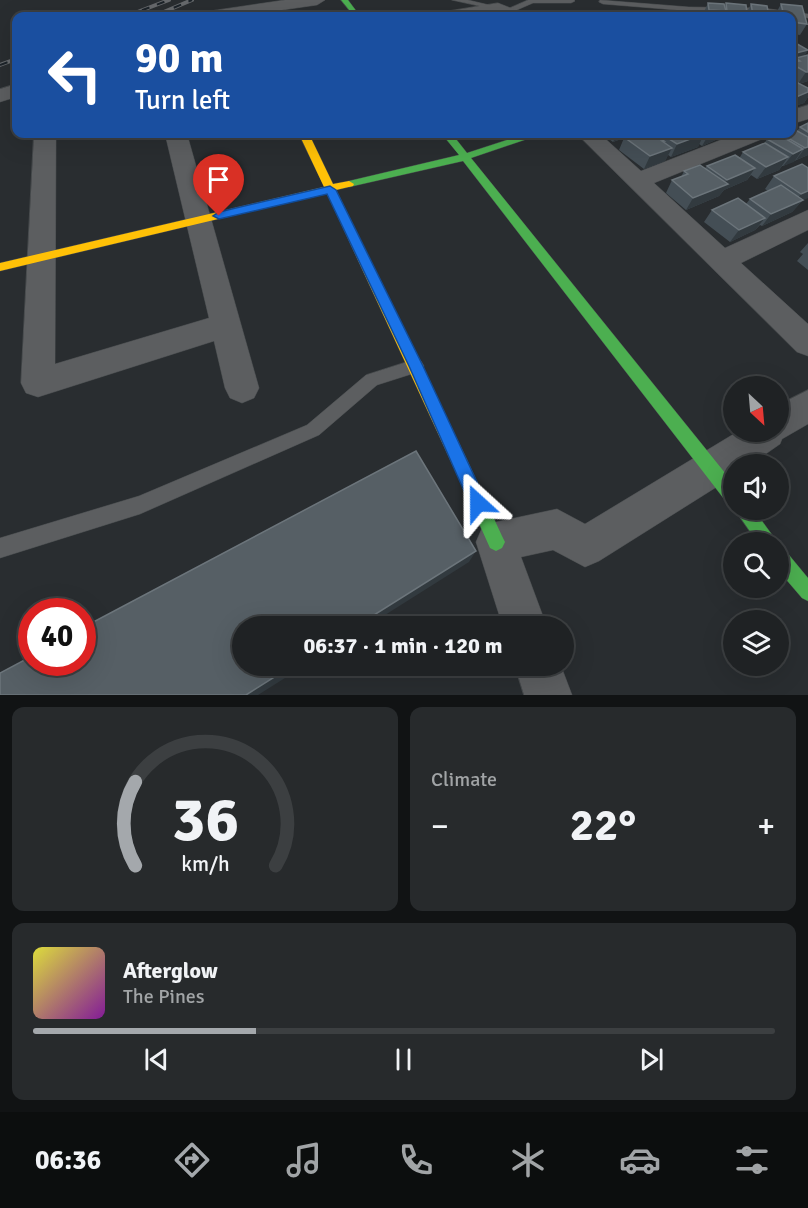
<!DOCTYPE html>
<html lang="en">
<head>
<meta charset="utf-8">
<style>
	body { margin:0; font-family:Signika,sans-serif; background:#272a2c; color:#f1f3f6; height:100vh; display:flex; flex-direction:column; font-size:22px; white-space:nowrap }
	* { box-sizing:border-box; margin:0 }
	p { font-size:20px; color:#a1a4a6 }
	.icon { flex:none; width:33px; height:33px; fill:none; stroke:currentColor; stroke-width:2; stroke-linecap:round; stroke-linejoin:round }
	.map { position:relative; height:695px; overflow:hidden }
	.drawer { display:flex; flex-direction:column; gap:12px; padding:12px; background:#111314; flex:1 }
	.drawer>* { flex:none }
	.hud { position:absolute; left:12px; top:12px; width:784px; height:126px; border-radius:12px; box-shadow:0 6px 24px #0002,0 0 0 2px #3c3f41; background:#1a4fa0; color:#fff; overflow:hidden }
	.needle { width:39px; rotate:154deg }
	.tools { position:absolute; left:723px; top:376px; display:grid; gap:12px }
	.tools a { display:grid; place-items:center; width:66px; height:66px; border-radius:50%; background:#1f2224; box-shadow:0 6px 24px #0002,0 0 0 2px #3c3f41; font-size:30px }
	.speed { position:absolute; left:18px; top:598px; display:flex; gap:12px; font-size:30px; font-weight:700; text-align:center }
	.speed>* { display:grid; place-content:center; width:78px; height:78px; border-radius:50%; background:#1f2224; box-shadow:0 6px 24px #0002,0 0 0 2px #3c3f41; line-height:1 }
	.speed .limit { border:9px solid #d22; background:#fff; color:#111 }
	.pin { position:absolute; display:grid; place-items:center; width:51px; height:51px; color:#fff; margin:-62px -26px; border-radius:50% 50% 50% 0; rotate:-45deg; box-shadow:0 0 6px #0007 }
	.pin .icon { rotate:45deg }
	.me { position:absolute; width:66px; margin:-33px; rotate:336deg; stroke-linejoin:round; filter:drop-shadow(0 0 4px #0008) }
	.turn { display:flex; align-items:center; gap:21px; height:126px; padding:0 24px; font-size:27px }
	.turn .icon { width:78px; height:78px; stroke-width:2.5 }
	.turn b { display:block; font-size:42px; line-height:51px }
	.big { font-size:45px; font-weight:700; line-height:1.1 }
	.drawer .card { flex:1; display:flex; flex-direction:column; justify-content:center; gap:9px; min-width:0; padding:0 21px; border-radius:12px; background:#272a2c }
	.drawer .dial { align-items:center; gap:0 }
	.dial svg { height:156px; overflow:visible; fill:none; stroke:#3c3f41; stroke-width:7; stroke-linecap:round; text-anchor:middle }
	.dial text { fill:#f1f3f6; stroke:none }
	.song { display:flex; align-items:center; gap:18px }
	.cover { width:72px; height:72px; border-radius:9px; background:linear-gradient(135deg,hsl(60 70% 55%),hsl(290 70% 35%)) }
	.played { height:6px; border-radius:3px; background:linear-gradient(90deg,#a4a8ac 30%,#3c3f41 30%) }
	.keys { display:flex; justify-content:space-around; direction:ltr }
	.heat { display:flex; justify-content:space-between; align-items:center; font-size:33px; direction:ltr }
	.drawer .tiles { flex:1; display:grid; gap:12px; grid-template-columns:1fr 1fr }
	.card:last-child { grid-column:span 2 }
	.trip { position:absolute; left:232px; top:616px; width:342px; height:60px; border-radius:30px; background:#1f2224; box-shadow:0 6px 24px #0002,0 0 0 2px #3c3f41; font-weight:700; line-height:60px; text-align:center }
	.menu { display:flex; height:96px; justify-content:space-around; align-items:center; background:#0c0e0e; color:#a1a4a6 }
	.menu .icon { width:42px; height:42px }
	.menu .selected { color:#a4a8ac }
	.menu b { font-size:27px; color:#f1f3f6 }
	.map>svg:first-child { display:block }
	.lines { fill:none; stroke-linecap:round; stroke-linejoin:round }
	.lane-casing { stroke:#45494b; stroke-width:1 }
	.street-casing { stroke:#45494b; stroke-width:1 }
	.fast-casing { stroke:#45494b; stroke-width:1 }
	.slow-casing { stroke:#45494b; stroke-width:1 }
	.lane { fill:#5c5e60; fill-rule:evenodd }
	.street { fill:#5c5e60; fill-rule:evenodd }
	.fast { fill:#4caf50; fill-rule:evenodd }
	.slow { fill:#ffc107; fill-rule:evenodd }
	.rail-casing { stroke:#66696c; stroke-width:4 }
	.rail { stroke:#1c2329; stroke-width:2; stroke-dasharray:8; stroke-linecap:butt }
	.wall { fill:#444e55 }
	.shaded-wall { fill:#323a3f }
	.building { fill:#565f65; stroke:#6c757b; stroke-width:1.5 }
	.route { fill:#1a73e8; stroke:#114b97; stroke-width:1.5 }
</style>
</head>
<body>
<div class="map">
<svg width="808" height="695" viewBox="0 0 808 695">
	<rect width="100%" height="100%" fill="#292d30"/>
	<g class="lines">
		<g class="lane-casing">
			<g id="lane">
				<path d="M452 0H468L502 8 498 10Z"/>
				<path d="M528 0H574L575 1 571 3H533L510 13 503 11Z"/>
				<path d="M600 0 689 7 762 8 808 14V18L762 12 689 11 603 4 599 2Z"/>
				<path d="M416 359 421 361 424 366 421 371 377 385 319 435 140 514 0 558V538L139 496 307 425 366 375Z"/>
			</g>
		</g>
		<g class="street-casing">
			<g id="street">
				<path d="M285 0H325L317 5 240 16H203L211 11Z"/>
				<path d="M498 3 521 12 523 16H503L496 13 476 16H441L449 11Z"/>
				<path d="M16 84V97L0 102V89Z"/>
				<path d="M808 105V119L792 124V110Z"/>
				<path d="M34 134H56L55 364 209 318 165 134H187L259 388 254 398 242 403 230 398 225 388 214 341 38 397 26 393 21 383Z"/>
				<path d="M577 134H600L641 171 736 134H765L762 139 654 183 725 248 808 210V230L741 263 808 324V356L797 352Z"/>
				<path d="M808 390V424L782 439 780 444 750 465H734V476L599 561 585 567 553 550 521 557 547 627H503L476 542 482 528 496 522 557 509 585 524 737 432H778V405Z"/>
				<path d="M515 666H561L572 695H524Z"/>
			</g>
		</g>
		<g class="fast-casing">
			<g id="fast">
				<path d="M341 0H348L360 16H354Z"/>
				<path d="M442 134H452L467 153 525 134H537L536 136 471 158 734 484V506L728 504 463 161 349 187 344 184 349 181 459 155Z"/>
				<path d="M460 455 466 458 502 536 505 542 502 548 496 551 490 548 452 463 454 458Z"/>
				<path d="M735 510H754L778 543H758Z"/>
				<path d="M778 546 784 549 808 578V601L802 598 778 570Z"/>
			</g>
		</g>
		<g class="slow-casing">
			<path id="slow" d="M299 134H309L333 184 349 181 354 184 353 186 336 190 466 458 468 463 466 468 460 471 454 468 327 193 0 271V263L324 187Z"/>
		</g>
		<use href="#lane" class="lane"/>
		<use href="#street" class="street"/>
		<use href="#fast" class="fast"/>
		<use href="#slow" class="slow"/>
		<g class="rail-casing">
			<g id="rail">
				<path d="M159 14 192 0"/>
				<path d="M127 16 169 0"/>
				<path d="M0 65 16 59"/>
			</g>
		</g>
		<use href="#rail" class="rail"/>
	</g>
	<g class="wall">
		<path d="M708 3 725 6 726 3 747 12 751 4 769 16H703V14Z"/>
		<path d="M781 4 807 24 800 35 792 34V16H775V15Z"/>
		<path d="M792 41 808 50 804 56 808 81 799 84 808 88V97L804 103 792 107Z"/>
		<path d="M808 123V155L783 166H782L779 170 757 179 751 175 747 180 724 190 719 196 686 210 666 193 672 180 681 177 684 171 705 168 707 166 740 157 743 152 764 144 767 139 774 136 776 134H792L797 131 800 127Z"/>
		<path d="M602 134H654L656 135 657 134H723L720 138 702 146 699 144 698 147 671 157 668 155 665 161 644 169 619 150 624 138 613 142Z"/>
		<path d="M802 164V201L792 212 762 226 760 225 755 230 730 242 704 222 712 210 746 204 750 199 768 191 765 189 774 176Z"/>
		<path d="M808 243V270L797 261 803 254 800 252Z"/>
	</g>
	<g class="shaded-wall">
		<path d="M808 50 801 62 796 58 792 64V54Z"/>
		<path d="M806 72H808V81L798 84Z"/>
		<path d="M808 92V97L804 103 792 107V100L794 98Z"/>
		<path d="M617 134H629L628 136 613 142Z"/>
		<path d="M704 134 698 147 671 157 677 144Z"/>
		<path d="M709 134H723L720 138 702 146Z"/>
		<path d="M808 147V155L796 160 805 148Z"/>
		<path d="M672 148 665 161 644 169 650 156Z"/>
		<path d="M803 149 794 162 783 166 793 154Z"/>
		<path d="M788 157 779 170 757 179 766 167Z"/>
		<path d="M755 168 747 180 724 190 719 196 686 210 693 198 723 186 727 180Z"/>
		<path d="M808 191V198L802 201 792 212 762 226 771 214 792 205 801 194Z"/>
		<path d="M765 218 755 230 730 242 739 230Z"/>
		<path d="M476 551 469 562 366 627H355Z"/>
		<path d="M292 666H304L258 695H246Z"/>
	</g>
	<g class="building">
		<path d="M708 3 724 4 726 11 709 10Z"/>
		<path d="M726 3 746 5 747 14 727 11Z"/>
		<path d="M751 4 767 6 769 16 753 15Z"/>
		<path d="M781 4 802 6 807 24 792 22V16H784Z"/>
		<path d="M792 41 808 50 792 54Z"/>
		<path d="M808 55V72H806L792 64V62L800 61 796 58Z"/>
		<path d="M792 80 808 88V92L794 98 792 97Z"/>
		<path d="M808 123V132L800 127Z"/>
		<path d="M792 128 808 137V147L805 148 781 134H792Z"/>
		<path d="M635 134H654L664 141H662L672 148 650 156 624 137Z"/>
		<path d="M661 134H704L677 144Z"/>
		<path d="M778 134 803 149 793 154 767 139Z"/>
		<path d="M765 143 788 157 766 167 743 152Z"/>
		<path d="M735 155 755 168 727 180 707 166Z"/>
		<path d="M802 164 808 168V191L801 194 774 176Z"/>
		<path d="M700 165 728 184 693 198 672 180 688 174 684 171Z"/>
		<path d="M781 185 803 200 771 214 750 199Z"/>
		<path d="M738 198 765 218 739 230 712 210Z"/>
		<path d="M416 451 476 551 355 627H243V666H292L246 695H0V673L32 656V663H82V628Z"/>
	</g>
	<path class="route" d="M330 186 336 190 423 366 484 497 487 503 484 509 478 511 472 509 409 366 327 194 219 219 213 216 219 212Z"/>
</svg>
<div class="tools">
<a><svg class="needle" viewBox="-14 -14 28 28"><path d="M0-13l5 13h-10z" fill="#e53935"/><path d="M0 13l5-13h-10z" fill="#a1a4a6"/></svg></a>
<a><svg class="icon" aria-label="sound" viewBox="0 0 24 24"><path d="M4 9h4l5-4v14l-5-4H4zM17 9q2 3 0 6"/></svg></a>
<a><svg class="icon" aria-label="search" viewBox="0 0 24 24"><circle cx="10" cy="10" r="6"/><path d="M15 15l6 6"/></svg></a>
<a><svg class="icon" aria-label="layers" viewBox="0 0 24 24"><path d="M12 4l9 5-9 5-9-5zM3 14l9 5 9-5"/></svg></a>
</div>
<div class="speed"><div class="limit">40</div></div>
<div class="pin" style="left:219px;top:216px;background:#d93025"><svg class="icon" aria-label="arrive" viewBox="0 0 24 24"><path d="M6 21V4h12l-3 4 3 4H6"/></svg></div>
<svg class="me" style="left:478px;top:503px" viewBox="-20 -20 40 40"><path d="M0-17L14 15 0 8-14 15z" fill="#1a73e8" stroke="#fff" stroke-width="4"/></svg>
<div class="trip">06:37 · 1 min · 120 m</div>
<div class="hud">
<div class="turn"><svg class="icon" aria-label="left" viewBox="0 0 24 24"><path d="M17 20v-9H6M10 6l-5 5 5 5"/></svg><div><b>90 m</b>Turn left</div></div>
</div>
</div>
<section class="drawer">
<div class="tiles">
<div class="card dial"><svg viewBox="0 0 100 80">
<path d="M14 69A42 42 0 1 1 86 69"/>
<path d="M14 69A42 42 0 0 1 14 26" stroke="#a4a8ac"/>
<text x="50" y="56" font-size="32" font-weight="700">36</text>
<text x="50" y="72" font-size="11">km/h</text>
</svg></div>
<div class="card"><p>Climate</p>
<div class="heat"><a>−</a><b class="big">22°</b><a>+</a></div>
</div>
<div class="card">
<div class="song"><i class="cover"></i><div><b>Afterglow</b><p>The Pines</p></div></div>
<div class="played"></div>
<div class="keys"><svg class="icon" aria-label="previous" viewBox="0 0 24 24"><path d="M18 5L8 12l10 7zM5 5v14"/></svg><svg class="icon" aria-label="pause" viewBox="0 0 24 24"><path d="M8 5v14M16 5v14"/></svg><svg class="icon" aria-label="next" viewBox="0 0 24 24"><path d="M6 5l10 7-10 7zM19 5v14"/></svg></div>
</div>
</div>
</section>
<nav class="menu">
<b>06:36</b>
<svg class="icon selected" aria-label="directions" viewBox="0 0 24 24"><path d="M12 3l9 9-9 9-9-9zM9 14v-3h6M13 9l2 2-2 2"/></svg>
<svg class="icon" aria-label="music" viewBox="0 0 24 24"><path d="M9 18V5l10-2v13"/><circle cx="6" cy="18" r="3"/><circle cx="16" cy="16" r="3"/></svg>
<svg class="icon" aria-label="phone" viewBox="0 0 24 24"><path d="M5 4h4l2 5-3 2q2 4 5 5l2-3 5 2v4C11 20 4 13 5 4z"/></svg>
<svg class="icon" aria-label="climate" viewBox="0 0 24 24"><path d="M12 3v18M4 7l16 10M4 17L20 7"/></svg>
<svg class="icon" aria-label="car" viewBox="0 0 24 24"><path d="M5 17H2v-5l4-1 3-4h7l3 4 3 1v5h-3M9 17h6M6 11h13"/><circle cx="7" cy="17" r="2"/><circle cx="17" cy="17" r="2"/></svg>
<svg class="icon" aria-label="filters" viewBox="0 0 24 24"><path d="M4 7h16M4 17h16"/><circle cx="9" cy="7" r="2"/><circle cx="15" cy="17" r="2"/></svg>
</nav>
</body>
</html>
